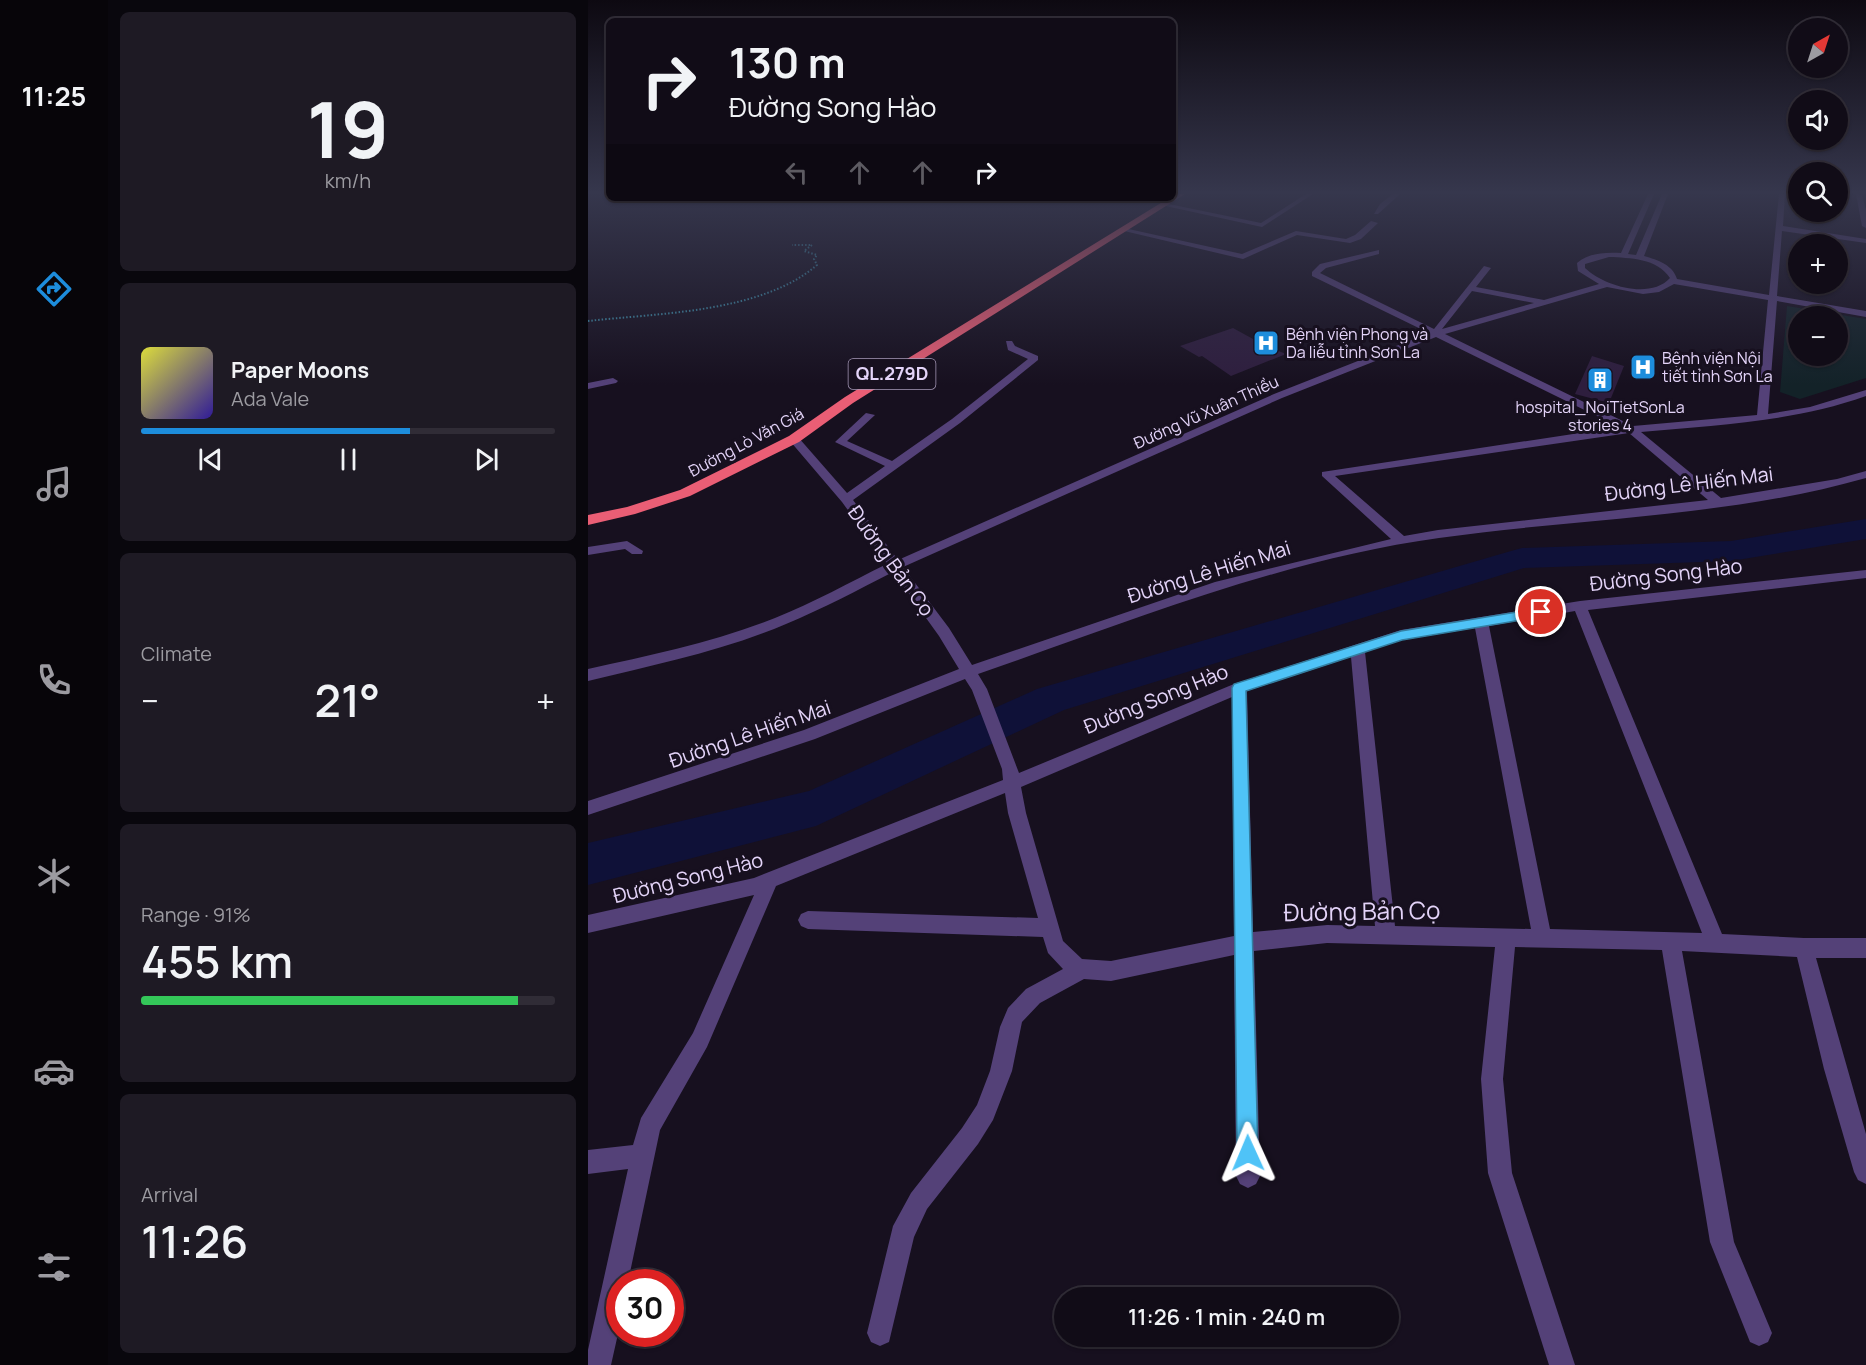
<!DOCTYPE html>
<html lang="en">
<head>
<meta charset="utf-8">
<style>
	body { margin:0; font-family:Manrope,sans-serif; background:#1e1a24; color:#f1f3f6; height:100vh; display:flex; flex-direction:column; font-size:22px; white-space:nowrap }
	* { box-sizing:border-box; margin:0 }
	p { font-size:20px; color:#9c9ba1 }
	.icon { flex:none; width:33px; height:33px; fill:none; stroke:currentColor; stroke-width:2; stroke-linecap:round; stroke-linejoin:round }
	.map { position:relative; flex:1; overflow:hidden }
	.sheet { display:flex; flex-direction:column; gap:12px; padding:12px; background:#09070d; width:480px }
	.sheet>* { flex:none }
	.banner { position:absolute; left:18px; top:18px; width:570px; height:183px; border-radius:9px; box-shadow:0 2px 4px #0004,0 0 0 2px #302c36; background:#110c17; color:#f1f3f6; overflow:hidden }
	.needle { width:39px; rotate:39deg }
	.tools { position:absolute; left:1200px; top:18px; display:grid; gap:12px }
	.tools a { display:grid; place-items:center; width:60px; height:60px; border-radius:50%; background:#110c17; box-shadow:0 2px 4px #0004,0 0 0 2px #302c36; font-size:30px }
	.speed { position:absolute; left:18px; top:1269px; display:flex; gap:12px; font-size:30px; font-weight:700; text-align:center }
	.speed>* { display:grid; place-content:center; width:78px; height:78px; border-radius:50%; background:#110c17; box-shadow:0 2px 4px #0004,0 0 0 2px #302c36; line-height:1 }
	.speed .limit { border:9px solid #d22; background:#fff; color:#111 }
	.pin { position:absolute; display:grid; place-items:center; width:51px; height:51px; color:#fff; margin:-26px; border:3px solid #fff; border-radius:50%; box-shadow:0 2px 6px #0007 }
	.me { position:absolute; width:66px; margin:-33px; rotate:359deg; stroke-linejoin:round; filter:drop-shadow(0 0 4px #0008) }
	.turn { display:flex; align-items:center; gap:21px; height:126px; padding:0 24px; font-size:27px }
	.turn .icon { width:78px; height:78px; stroke-width:2.5 }
	.turn b { display:block; font-size:42px; line-height:51px }
	.lanes { display:flex; align-items:center; height:57px; padding:0 24px; background:#0003; justify-content:center; gap:30px; direction:ltr }
	.lanes .off { opacity:.35 }
	.big { font-size:45px; font-weight:600; line-height:1.1 }
	.sheet .card { flex:1; display:flex; flex-direction:column; justify-content:center; gap:9px; min-width:0; padding:0 21px; border-radius:9px; background:#1e1a24 }
	.sheet .dial { align-items:center; gap:0 }
	.dial b { font-size:78px; line-height:1 }
	.song { display:flex; align-items:center; gap:18px }
	.cover { width:72px; height:72px; border-radius:9px; background:linear-gradient(135deg,hsl(60 70% 55%),hsl(250 70% 35%)) }
	.played { height:6px; border-radius:3px; background:linear-gradient(90deg,#1d8ddc 65%,#302c36 65%) }
	.keys { display:flex; justify-content:space-around; direction:ltr }
	.heat { display:flex; justify-content:space-between; align-items:center; font-size:33px; direction:ltr }
	.charge { height:9px; border-radius:4px; background:linear-gradient(90deg,#34c759 91%,#302c36 0) }
	.trip { position:absolute; left:466px; top:1287px; width:345px; height:60px; border-radius:30px; background:#110c17; box-shadow:0 2px 4px #0004,0 0 0 2px #302c36; font-weight:600; line-height:60px; text-align:center }
	main { display:flex; flex:1; min-height:0 }
	.tab-bar { display:flex; flex-direction:column; width:108px; justify-content:space-around; align-items:center; background:#070509; color:#9c9ba1 }
	.tab-bar .icon { width:42px; height:42px }
	.tab-bar .on { color:#1d8ddc }
	.tab-bar b { font-size:27px; color:#f1f3f6 }
	.map>svg:first-child { display:block }
	.green { fill:#132228; fill-rule:evenodd }
	.lines { fill:none; stroke-linecap:round; stroke-linejoin:round }
	.river { fill:#0f1138; fill-rule:evenodd }
	.building { fill:#2e1e3e }
	.path { stroke:#3d89a3; stroke-width:2; stroke-dasharray:1.5 2; stroke-linecap:butt }
	.minor { fill:#544178; fill-rule:evenodd }
	.highway { fill:#ea5e75; fill-rule:evenodd }
	.route { fill:#4fc3f7; stroke:#337fa1; stroke-width:1.5 }
	.labels { text-anchor:middle; stroke-width:6; stroke-linejoin:round; paint-order:stroke }
	.far-poi-label { font-size:16px; fill:#e4d4f9; stroke:#17101f; text-anchor:start }
	.far-street-label { font-size:16px; fill:#e4d4f9; stroke:#17101f }
	.shield { fill:#17101f; stroke:#a699b8; stroke-width:1.5 }
	.shield-label { font-size:18px; font-weight:bold; fill:#e4d4f9 }
	.street-label { font-size:20px; fill:#e4d4f9; stroke:#17101f }
	.near-street-label { font-size:24px; fill:#e4d4f9; stroke:#17101f }
</style>
</head>
<body>
<main>
<nav class="tab-bar">
<b>11:25</b>
<svg class="icon on" aria-label="directions" viewBox="0 0 24 24"><path d="M12 3l9 9-9 9-9-9zM9 14v-3h6M13 9l2 2-2 2"/></svg>
<svg class="icon" aria-label="music" viewBox="0 0 24 24"><path d="M9 18V5l10-2v13"/><circle cx="6" cy="18" r="3"/><circle cx="16" cy="16" r="3"/></svg>
<svg class="icon" aria-label="phone" viewBox="0 0 24 24"><path d="M5 4h4l2 5-3 2q2 4 5 5l2-3 5 2v4C11 20 4 13 5 4z"/></svg>
<svg class="icon" aria-label="climate" viewBox="0 0 24 24"><path d="M12 3v18M4 7l16 10M4 17L20 7"/></svg>
<svg class="icon" aria-label="car" viewBox="0 0 24 24"><path d="M5 17H2v-5l4-1 3-4h7l3 4 3 1v5h-3M9 17h6M6 11h13"/><circle cx="7" cy="17" r="2"/><circle cx="17" cy="17" r="2"/></svg>
<svg class="icon" aria-label="filters" viewBox="0 0 24 24"><path d="M4 7h16M4 17h16"/><circle cx="9" cy="7" r="2"/><circle cx="15" cy="17" r="2"/></svg>
</nav>
<section class="sheet">
<div class="card dial"><b>19</b><p>km/h</p></div>
<div class="card">
<div class="song"><i class="cover"></i><div><b>Paper Moons</b><p>Ada Vale</p></div></div>
<div class="played"></div>
<div class="keys"><svg class="icon" aria-label="previous" viewBox="0 0 24 24"><path d="M18 5L8 12l10 7zM5 5v14"/></svg><svg class="icon" aria-label="pause" viewBox="0 0 24 24"><path d="M8 5v14M16 5v14"/></svg><svg class="icon" aria-label="next" viewBox="0 0 24 24"><path d="M6 5l10 7-10 7zM19 5v14"/></svg></div>
</div>
<div class="card"><p>Climate</p>
<div class="heat"><a>−</a><b class="big">21°</b><a>+</a></div>
</div>
<div class="card"><p>Range · 91%</p><b class="big">455 km</b><div class="charge"></div></div>
<div class="card"><p>Arrival</p><b class="big">11:26</b></div>
</section>
<div class="map">
<svg width="1278" height="1365" viewBox="0 0 1278 1365">
	<rect width="100%" height="100%" fill="#17101f"/>
	<path class="green" d="M1199 306 1278 319V378L1212 399 1192 392ZM1210 316H1250V356H1210Z"/>
	<g class="lines">
		<path class="river" d="M1278 519V539L1143 561 936 568 476 710 228 826 0 885V843L221 791 449 689 923 551 934 548 1143 541Z"/>
	</g>
	<g class="building">
		<path d="M645 328 676 345 698 354 643 376 614 356 611 357 592 346Z"/>
		<path d="M1004 356 1036 366 1021 403 987 394Z"/>
	</g>
	<g class="lines">
		<path class="path" d="M0 321C71 313 173 313 229 265L226 259 229 255 216 251 224 245H204"/>
		<g class="minor">
			<path d="M718 194H725L674 227 573 205 576 203 673 223Z"/>
			<path d="M805 194H812L790 214H786L792 204Z"/>
			<path d="M1060 194H1066L1040 254 1048 255 1074 194H1080L1056 256C1070 260 1085 265 1089 279L1181 295 1191 194H1197L1195 226 1278 239V243L1194 231 1189 296 1278 311V317L1189 301 1180 414 1222 407 1278 390V396C1205 422 1129 425 1053 432L1133 498 1249 479 1278 471V478C1142 517 991 518 851 538 692 560 540 622 390 674L399 689 431 773 646 684 813 630 992 601 1278 570V578L1000 610 1134 934 1216 938H1278V958H1228L1278 1134V1184L1270 1180 1266 1172 1236 1069 1209 957 1094 951 1146 1242 1184 1333 1180 1342 1171 1346 1162 1342 1122 1242 1074 950 927 947 915 1079 924 1173 987 1365H961L900 1173 893 1079 907 947 739 943 666 951 672 1176 668 1184 660 1188 652 1184 648 1176 646 955 523 981 496 979 452 1003 434 1022 424 1071 405 1120 390 1144 339 1209 326 1237 301 1342 292 1346 283 1342 279 1333 305 1226 323 1193 374 1128 389 1105 402 1071 412 1027 420 1008 438 989 475 969 460 953 455 937 220 929 213 926 210 920 213 914 220 911 450 918 420 813 417 793 188 886 119 1047 72 1130 40 1282H32V1325L23 1365H0V1350L40 1169 0 1174V1150L45 1145 53 1118 105 1033 166 895 0 933V915L166 878 415 780 414 769 384 690 377 679 227 739 0 815V801L216 730 371 669 351 636 305 572C270 590 234 609 198 624 135 651 66 665 0 681V669C63 655 127 642 187 618 225 603 262 582 299 564L254 502 202 441V437H210L259 493 297 466 247 442 278 413 287 415 259 441 304 461 364 419 440 359 420 350 418 341H424L427 346 450 356V360L372 423 265 500 310 560 686 394 841 333 724 276V272L732 264 791 250V254L738 268 732 273 846 329 896 266 903 268 888 287 956 300 1011 284 990 271 989 263C1000 253 1018 252 1033 253ZM1021 257C1042 258 1069 258 1082 278 1062 300 1016 286 997 268V264ZM1086 284 1180 300 1169 415 1045 426 857 334 1019 287 1055 294 1071 292ZM884 291 946 303 854 329ZM848 337 1031 427 734 472V476L803 539 627 582 384 665 361 628 315 567 694 398ZM1041 433 1120 500 850 530 816 536 747 476ZM987 611 1114 933 962 929 901 626ZM887 628 943 929 807 926 777 652 814 640ZM763 657 787 926 739 925 665 932 659 691ZM644 697 646 936 523 961 494 959 475 941 438 813 433 787Z"/>
			<path d="M1268 194 1274 195 1278 210V228L1274 226Z"/>
			<path d="M783 221 790 223 773 239 762 243 709 235 655 259 532 230 536 228 654 254 708 231 758 239 767 235Z"/>
			<path d="M25 378 30 381 28 383 0 389V383Z"/>
			<path d="M39 541 55 551 54 554H44L37 549 0 555V547Z"/>
		</g>
		<path class="highway" d="M588 194H597L265 403 211 442 102 496 47 514 0 525V515L39 507 92 490 201 436 257 397 581 198H585Z"/>
	</g>
	<linearGradient id="sky" x2="0" y2="1"><stop stop-color="#0d0911"/><stop offset="0.5" stop-color="#36374d"/><stop offset="1" stop-color="#36374d" stop-opacity="0"/></linearGradient>
	<rect width="1278" height="385" fill="url(#sky)"/>
	<path class="route" d="M953 608 959 612 957 616 814 640 658 691 670 1153 667 1160 660 1163 652 1160 649 1153 644 688 646 684 813 631Z"/>
	<defs>
		<g id="hospital-square" transform="scale(1.35)"><rect x="-9" y="-9" width="18" height="18" rx="4" fill="#1d8ddc" stroke="#17101f"/><path d="M-5-5h3v3.5h4V-5h3V5h-3V1.5h-4V5h-3Z" fill="#fff"/></g>
		<g id="building-square" transform="scale(1.35)"><rect x="-9" y="-9" width="18" height="18" rx="4" fill="#1d8ddc" stroke="#17101f"/><path d="M-4-6H4V6H1V3H-1V6H-4ZM-2.5-4.3h1.7v1.8h-1.7ZM.8-4.3h1.7v1.8H.8ZM-2.5-1h1.7V.8h-1.7ZM.8-1h1.7V.8H.8Z" fill="#fff"/></g>
	</defs>
	<g fill-rule="evenodd">
		<use href="#hospital-square" x="678" y="343"/>
		<use href="#hospital-square" x="1055" y="367"/>
		<use href="#building-square" x="1012" y="380"/>
	</g>
	<g class="labels">
		<g class="far-poi-label">
			<text x="698" y="340">Bệnh viện Phong và<tspan x="698" dy="18">Da liễu tỉnh Sơn La</tspan></text>
			<text x="1074" y="364">Bệnh viện Nội<tspan x="1074" dy="18">tiết tỉnh Sơn La</tspan></text>
			<text x="1012" y="413" text-anchor="middle">hospital_NoiTietSonLa<tspan x="1012" dy="18">stories 4</tspan></text>
		</g>
		<g class="far-street-label">
			<text transform="translate(618 412) rotate(-24)" y="6">Đường Vũ Xuân Thiều</text>
			<text transform="translate(158 442) rotate(-28)" y="6">Đường Lò Văn Giá</text>
		</g>
		<rect class="shield" x="260.5" y="359" width="87" height="30" rx="4.5"/>
		<g class="shield-label">
			<text x="304" y="380">QL.279D</text>
		</g>
		<g class="street-label">
			<text transform="translate(1101 484) rotate(-7)" y="7">Đường Lê Hiến Mai</text>
			<text transform="translate(303 561) rotate(54)" y="7">Đường Bản Cọ</text>
			<text transform="translate(621 572) rotate(-17)" y="7">Đường Lê Hiến Mai</text>
			<text transform="translate(1078 575) rotate(-7)" y="7">Đường Song Hào</text>
			<text transform="translate(568 699) rotate(-22)" y="7">Đường Song Hào</text>
			<text transform="translate(162 734) rotate(-19)" y="7">Đường Lê Hiến Mai</text>
			<text transform="translate(100 878) rotate(-14)" y="7">Đường Song Hào</text>
		</g>
		<g class="near-street-label">
			<text transform="translate(774 912) rotate(-1)" y="8">Đường Bản Cọ</text>
		</g>
	</g>
</svg>
<div class="tools">
<a><svg class="needle" viewBox="-14 -14 28 28"><path d="M0-13l5 13h-10z" fill="#e53935"/><path d="M0 13l5-13h-10z" fill="#9c9ba1"/></svg></a>
<a><svg class="icon" aria-label="sound" viewBox="0 0 24 24"><path d="M4 9h4l5-4v14l-5-4H4zM17 9q2 3 0 6"/></svg></a>
<a><svg class="icon" aria-label="search" viewBox="0 0 24 24"><circle cx="10" cy="10" r="6"/><path d="M15 15l6 6"/></svg></a>
<a>+</a>
<a>−</a>
</div>
<div class="speed"><div class="limit">30</div></div>
<div class="pin" style="left:953px;top:612px;background:#d93025"><svg class="icon" aria-label="arrive" viewBox="0 0 24 24"><path d="M6 21V4h12l-3 4 3 4H6"/></svg></div>
<svg class="me" style="left:660px;top:1153px" viewBox="-20 -20 40 40"><path d="M0-17L14 15 0 8-14 15z" fill="#4fc3f7" stroke="#fff" stroke-width="4"/></svg>
<div class="trip">11:26 · 1 min · 240 m</div>
<div class="banner">
<div class="turn"><svg class="icon" aria-label="right" viewBox="0 0 24 24"><path d="M7 20v-9h11M14 6l5 5-5 5"/></svg><div><b>130 m</b>Đường Song Hào</div></div>
<div class="lanes"><svg class="icon off" aria-label="left" viewBox="0 0 24 24"><path d="M17 20v-9H6M10 6l-5 5 5 5"/></svg><svg class="icon off" aria-label="ahead" viewBox="0 0 24 24"><path d="M12 20V5M6 11l6-6 6 6"/></svg><svg class="icon off" aria-label="ahead" viewBox="0 0 24 24"><path d="M12 20V5M6 11l6-6 6 6"/></svg><svg class="icon" aria-label="right" viewBox="0 0 24 24"><path d="M7 20v-9h11M14 6l5 5-5 5"/></svg></div>
</div>
</div>
</main>
</body>
</html>
